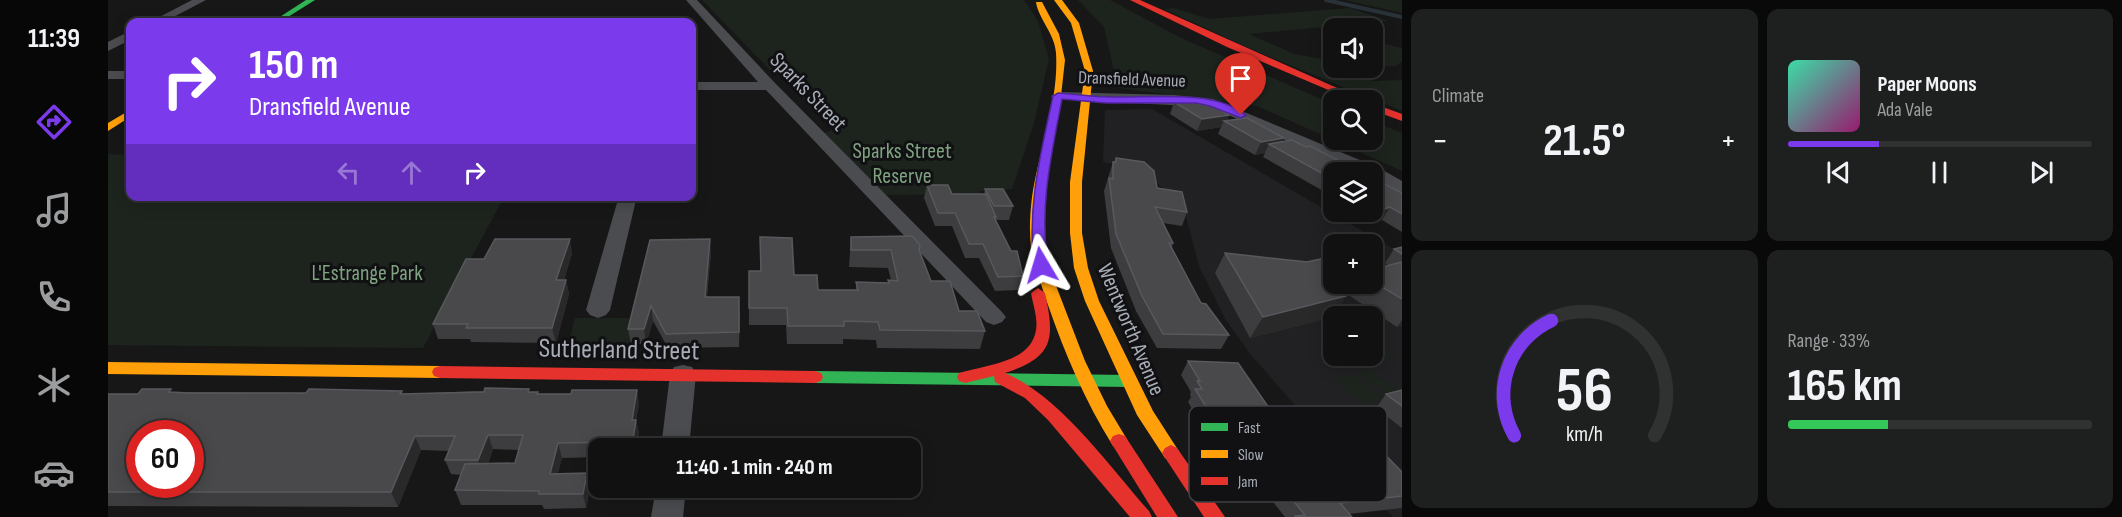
<!DOCTYPE html>
<html lang="en">
<head>
<meta charset="utf-8">
<style>
	body { margin:0; font-family:"Sofia Sans Condensed",sans-serif; background:#1e1f1f; color:#f1f3f6; height:100vh; display:flex; flex-direction:column; font-size:22px; white-space:nowrap }
	* { box-sizing:border-box; margin:0 }
	p { font-size:20px; color:#9c9d9f }
	.icon { flex:none; width:33px; height:33px; fill:none; stroke:currentColor; stroke-width:2; stroke-linecap:round; stroke-linejoin:round }
	.map { position:relative; flex:1; overflow:hidden }
	.drawer { display:flex; flex-direction:column; gap:9px; padding:9px; background:#090909; width:720px }
	.drawer>* { flex:none }
	.top-card { position:absolute; left:18px; top:18px; width:570px; height:183px; border-radius:12px; box-shadow:0 3px 15px #0003,0 0 0 2px #303131; background:#7c3aed; color:#fff; overflow:hidden }
	.tools { position:absolute; left:1215px; top:18px; display:grid; gap:12px }
	.tools a { display:grid; place-items:center; width:60px; height:60px; border-radius:12px; background:#111; box-shadow:0 3px 15px #0003,0 0 0 2px #303131; font-size:30px }
	.speed { position:absolute; left:18px; top:420px; display:flex; gap:12px; font-size:30px; font-weight:700; text-align:center }
	.speed>* { display:grid; place-content:center; width:78px; height:78px; border-radius:50%; background:#111; box-shadow:0 3px 15px #0003,0 0 0 2px #303131; line-height:1 }
	.speed .limit { border:9px solid #d22; background:#fff; color:#111 }
	.pin { position:absolute; display:grid; place-items:center; width:51px; height:51px; color:#fff; margin:-62px -26px; border-radius:50% 50% 50% 0; rotate:-45deg; box-shadow:0 0 6px #0007 }
	.pin .icon { rotate:45deg }
	.me { position:absolute; width:66px; margin:-33px; rotate:353deg; stroke-linejoin:round; filter:drop-shadow(0 0 4px #0008) }
	.turn { display:flex; align-items:center; gap:21px; height:126px; padding:0 24px; font-size:27px }
	.turn .icon { width:78px; height:78px; stroke-width:2.5 }
	.turn b { display:block; font-size:42px; line-height:51px }
	.lanes { display:flex; align-items:center; height:57px; padding:0 24px; background:#0003; justify-content:center; gap:30px; direction:ltr }
	.lanes .off { opacity:.35 }
	.big { font-size:45px; font-weight:700; line-height:1.1 }
	.drawer .widget { flex:1; display:flex; flex-direction:column; justify-content:center; gap:9px; min-width:0; padding:0 21px; border-radius:12px; background:#1e1f1f }
	.drawer .dial { align-items:center; gap:0 }
	.dial svg { height:156px; overflow:visible; fill:none; stroke:#303131; stroke-width:7; stroke-linecap:round; text-anchor:middle }
	.dial text { fill:#f1f3f6; stroke:none }
	.song { display:flex; align-items:center; gap:18px }
	.cover { width:72px; height:72px; border-radius:9px; background:linear-gradient(135deg,hsl(160 70% 55%),hsl(320 70% 35%)) }
	.played { height:6px; border-radius:3px; background:linear-gradient(90deg,#7c3aed 30%,#303131 30%) }
	.keys { display:flex; justify-content:space-around; direction:ltr }
	.heat { display:flex; justify-content:space-between; align-items:center; font-size:33px; direction:ltr }
	.charge { height:9px; border-radius:4px; background:linear-gradient(90deg,#34c759 33%,#303131 0) }
	.drawer .tiles { flex:1; display:grid; gap:9px; grid-template-columns:repeat(2,1fr) }
	.trip { position:absolute; left:480px; top:438px; width:333px; height:60px; border-radius:12px; background:#111; box-shadow:0 3px 15px #0003,0 0 0 2px #303131; font-weight:700; line-height:60px; text-align:center }
	main { display:flex; flex:1; min-height:0 }
	.dock { display:flex; flex-direction:column; width:108px; justify-content:space-around; align-items:center; background:#070707; color:#9c9d9f }
	.dock .icon { width:42px; height:42px }
	.dock .selected { color:#7c3aed }
	.dock b { font-size:27px; color:#f1f3f6 }
	.map>svg:first-child { display:block }
	.built { fill:#212123; fill-rule:evenodd }
	.green { fill:#1d241e }
	.lines { fill:none; stroke-linecap:round; stroke-linejoin:round }
	.stream { stroke:#2a3239; stroke-width:4 }
	.street { fill:#4b4c50; fill-rule:evenodd }
	.fast { fill:#30b455; fill-rule:evenodd }
	.slow { fill:#ff9f0a; fill-rule:evenodd }
	.jam { fill:#e5322d; fill-rule:evenodd }
	.wall { fill:#3d3d3f; fill-rule:evenodd }
	.shaded-wall { fill:#29292a }
	.building { fill:#49494c; stroke:#58595d; stroke-width:1.5; fill-rule:evenodd }
	.route { fill:#7c3aed; stroke:#51269a; stroke-width:1.5 }
	.labels { text-anchor:middle; stroke-width:6; stroke-linejoin:round; paint-order:stroke }
	.far-street-label { font-size:18px; fill:#a8adb8; stroke:#111113 }
	.street-label { font-size:22px; fill:#a8adb8; stroke:#111113 }
	.park-label { font-size:22px; fill:#7fa381; stroke:#111113 }
	.near-street-label { font-size:27px; fill:#a8adb8; stroke:#111113 }
	.key { fill:#111113; stroke:#3e4045; stroke-width:1.5 }
	.key-label { font-size:16px; fill:#a8adb8 }
</style>
</head>
<body>
<main>
<nav class="dock">
<b>11:39</b>
<svg class="icon selected" aria-label="directions" viewBox="0 0 24 24"><path d="M12 3l9 9-9 9-9-9zM9 14v-3h6M13 9l2 2-2 2"/></svg>
<svg class="icon" aria-label="music" viewBox="0 0 24 24"><path d="M9 18V5l10-2v13"/><circle cx="6" cy="18" r="3"/><circle cx="16" cy="16" r="3"/></svg>
<svg class="icon" aria-label="phone" viewBox="0 0 24 24"><path d="M5 4h4l2 5-3 2q2 4 5 5l2-3 5 2v4C11 20 4 13 5 4z"/></svg>
<svg class="icon" aria-label="climate" viewBox="0 0 24 24"><path d="M12 3v18M4 7l16 10M4 17L20 7"/></svg>
<svg class="icon" aria-label="car" viewBox="0 0 24 24"><path d="M5 17H2v-5l4-1 3-4h7l3 4 3 1v5h-3M9 17h6M6 11h13"/><circle cx="7" cy="17" r="2"/><circle cx="17" cy="17" r="2"/></svg>
</nav>
<div class="map">
<svg width="1294" height="517" viewBox="0 0 1294 517">
	<rect width="100%" height="100%" fill="#171717"/>
	<path class="built" d="M1044 109 1294 254V517H1285L1143 355 1118 320 1091 266 1076 209 1072 200 1026 167 995 162 997 110ZM1226 244H1264V284H1226ZM1226 316H1264V356H1226Z"/>
	<g class="green">
		<path d="M594 0H916L930 21 941 59 926 123 904 189 871 191 873 194 773 195 715 133 726 130 672 74 663 71Z"/>
		<path d="M970 0H1002L1073 38 1225 104 1226 140H1264L1265 121 1294 133V171L1149 106 1010 88 996 27Z"/>
		<path d="M1237 0H1294V13L1290 12Z"/>
		<path d="M1066 8 1101 19 1242 8 1280 21 1141 34 1186 54 1225 61 1226 68H1255L1235 69 1265 81 1294 80V111L1145 50 1056 9Z"/>
		<path d="M1273 43 1294 48V61L1288 66 1265 67V53Z"/>
		<path d="M0 154 22 155V196L396 197 315 348 0 345Z"/>
		<path d="M467 318H527L521 350 460 345Z"/>
		<path d="M1265 339 1288 356 1258 364 1246 356 1266 357Z"/>
		<path d="M1261 370 1294 393 1285 399 1249 373Z"/>
		<path d="M1243 374 1277 399 1260 405 1225 379Z"/>
	</g>
	<g class="lines">
		<path class="stream" d="M1218 0 1294 17"/>
		<g class="street">
			<path d="M84 0H98L56 22H42Z"/>
			<path d="M578 0H589L667 83 894 312 898 317 894 322 886 325 878 322 658 90H584V82H650Z"/>
			<path d="M168 18H235L241 22H162Z"/>
			<path d="M22 31V40L0 51V42Z"/>
			<rect x="0" y="71" width="22" height="8"/>
			<path d="M950 92 1066 95 1105 99 1271 168 1294 181V193L1264 179V172H1251L1102 107 945 99 943 96Z"/>
			<path d="M511 196H529L502 310 498 315 490 318 482 315 478 310Z"/>
			<path d="M575 365 584 367 588 374 581 448H553L562 374 566 367Z"/>
			<path d="M548 488H578L575 517H543Z"/>
		</g>
		<g class="fast">
			<path d="M198 0H207L172 22H164Z"/>
			<path d="M707 371 1021 375 1027 377 1029 381 1027 385 1021 387 707 383 701 381 699 377 701 373Z"/>
		</g>
		<g class="slow">
			<path d="M946 0H954L971 23 985 71 974 182V233L980 268 991 301 1045 411 1072 453 1069 458 1063 461 1057 458 1029 415 977 301 966 268 962 233V182L977 71 963 23Z"/>
			<path d="M928 2H934L951 34 957 60 952 105 936 200 937 248 947 283 977 361 999 406 1020 441 1017 446 1011 448 1005 446C977 401 957 354 940 305 934 286 926 267 923 247 921 231 922 214 924 197 931 150 951 101 948 53 947 34 930 18 928 2Z"/>
			<path d="M22 110V117L0 131V123Z"/>
			<path d="M0 362 332 366 338 368 340 372 338 376 332 378 0 374Z"/>
		</g>
		<g class="jam">
			<path d="M1022 0H1032L1256 100H1244L1119 47Z"/>
			<path d="M1264 103 1294 114V121L1264 110Z"/>
			<path d="M930 288 937 293C947 339 946 357 897 373 952 396 1001 466 1041 511L1044 517H1022L940 420 917 398 887 382 886 376 857 383 851 381 849 377 851 373C877 365 923 363 928 330 930 318 925 305 923 293Z"/>
			<path d="M332 366 707 371 713 373 715 377 713 381 707 383 332 378 326 376 324 372 326 368Z"/>
			<path d="M1011 434 1017 436 1070 517H1049L1002 441 1005 436Z"/>
			<path d="M1063 445 1069 448 1117 517H1096L1054 453 1057 448Z"/>
		</g>
	</g>
	<g class="wall">
		<path d="M1066 102 1121 115 1119 121 1174 142 1226 172V197L1155 157 1157 153 1147 155 1110 134 1113 127 1089 131 1062 114Z"/>
		<path d="M1008 158 1049 188 1079 212 1074 226 1055 223 1065 243 1064 248 1093 303 1121 335 1113 349 1049 348 1028 311 1003 248 996 191 1005 162H1006Z"/>
		<path d="M1264 178 1294 193V232L1274 220 1268 222 1251 212H1264Z"/>
		<path d="M819 185 844 194H876L877 189 905 206 901 220H888L915 276 911 290 887 291 871 258H857L844 226H827L816 198Z"/>
		<path d="M652 237 686 275 710 290H748V282L780 283V280H783L780 268 741 267 743 237 811 250 823 281 851 311 877 331 872 349 769 348 768 340 735 339V344H679L678 325H641V271H652Z"/>
		<path d="M542 240 603 253 599 297 632 311 631 347 560 348 545 321 538 344H523L520 329Z"/>
		<path d="M1294 247V325L1289 327 1236 292 1238 296 1224 317 1142 338 1107 273 1117 253 1226 284H1264V262L1274 267 1281 266 1277 263 1286 249Z"/>
		<path d="M464 253 456 280H458L461 294 448 343 363 342 362 339H330L325 324Z"/>
		<path d="M1080 361 1168 418 1202 415 1204 411 1294 472V508L1241 514 1244 517H1177L1143 474 1133 475 1101 432 1097 431 1080 402 1083 397 1082 394 1083 392 1073 375Z"/>
		<path d="M421 389V392L430 394 531 404 528 420 531 434 528 448H490V457L454 458 450 473H479L482 488 478 508 436 509 434 505H353L347 490 353 475 343 474 337 460 341 451 313 450 290 507 0 506V394H30L65 392 198 393 294 391 295 394ZM385 449 411 450 407 463 380 464Z"/>
		<path d="M1294 390V428L1268 408 1278 394Z"/>
	</g>
	<g class="shaded-wall">
		<path d="M1121 115 1118 123 1116 121 1113 127 1089 131 1094 119Z"/>
		<path d="M1176 138 1170 150 1161 144 1157 153 1147 155 1153 142Z"/>
		<path d="M1282 207 1274 220 1268 222 1277 209Z"/>
		<path d="M462 239 464 253 451 294 448 280Z"/>
		<path d="M602 239 603 253 597 311V297Z"/>
		<path d="M458 280 461 294 448 343 444 328Z"/>
		<path d="M1238 296 1224 317 1142 338 1155 317Z"/>
		<path d="M543 306 545 321 538 344 536 329Z"/>
		<path d="M1294 320V325L1289 327Z"/>
		<path d="M529 390 531 404 528 420 531 434 528 448H527L524 420Z"/>
		<path d="M380 435 385 449 376 475 370 460Z"/>
		<path d="M307 436 313 450 290 507 283 492Z"/>
		<path d="M450 443 454 458 446 488 442 474Z"/>
		<path d="M479 473 482 488 478 508 475 494Z"/>
	</g>
	<g class="building">
		<path d="M1091 98 1121 115 1094 119 1066 102Z"/>
		<path d="M1139 118 1176 138 1153 142 1116 121Z"/>
		<path d="M1184 140 1198 147 1202 146 1253 172H1226V180L1161 144Z"/>
		<path d="M1008 158 1036 162 1046 171 1049 188 1074 192 1079 212 1047 207 1065 243H1061L1093 303 1098 304 1121 335 1055 334 1034 296 1008 234 1001 178 1005 179V162H1008Z"/>
		<path d="M1264 178 1294 193V214L1282 207 1277 209 1264 202Z"/>
		<path d="M819 185H840L844 194H878L888 217H886L903 251H909L915 276 890 277 875 244H861L847 213H830Z"/>
		<path d="M877 189H895L905 206H886Z"/>
		<path d="M804 236 812 245 811 250 823 281H842L851 311H869L877 331 772 330 770 322 736 321V326H680L679 308H641V271H653L652 237 684 238 686 275H709L710 290H750L748 282 781 283 780 280 790 281 783 250H743V237Z"/>
		<path d="M387 239H462L448 280H458L444 328H358L360 324H325L358 259H376Z"/>
		<path d="M602 239 597 297H631V332L558 334 543 306 536 329H520L542 240Z"/>
		<path d="M1294 247V254L1286 249Z"/>
		<path d="M1117 253 1199 262 1226 256V284H1234L1238 296 1155 317Z"/>
		<path d="M1264 262 1274 267 1294 262V299L1264 281Z"/>
		<path d="M1080 361 1130 363 1168 418 1208 414 1204 411 1232 408 1294 472V496L1232 503 1244 517H1188L1187 516 1197 515 1152 460 1142 462 1109 418H1105L1087 389H1094L1089 381H1092Z"/>
		<path d="M377 388 421 389 420 392H430L429 394H463L464 390H529L524 420H528L525 439H507L506 442 450 443 442 474 479 473 475 494H431V491L347 490 357 464 407 463 415 435H380L370 460H337L347 436H307L283 492H0V394H30L34 389H63L61 392 81 393H198L201 389 294 391 292 394 376 392ZM32 434H82V484H32Z"/>
		<path d="M1294 390V406L1278 394Z"/>
	</g>
	<path class="route" d="M950 93C967 94 985 97 1002 97 1040 98 1108 89 1138 115L1133 118 1102 106 1088 103H998L954 99C943 156 931 207 940 265L933 269 926 265C919 205 933 153 945 96Z"/>
	<g class="labels">
		<g class="far-street-label">
			<text transform="translate(1024 79) rotate(2)" y="6">Dransfield Avenue</text>
		</g>
		<g class="street-label">
			<text transform="translate(701 91) rotate(46)" y="8">Sparks Street</text>
			<text transform="translate(1024 329) rotate(67)" y="8">Wentworth Avenue</text>
		</g>
		<g class="park-label">
			<text x="794" y="158">Sparks Street<tspan x="794" dy="25">Reserve</tspan></text>
			<text x="259" y="280">L'Estrange Park</text>
		</g>
		<g class="near-street-label">
			<text transform="translate(511 349) rotate(1)" y="9">Sutherland Street</text>
		</g>
	</g>
	<rect x="1081" y="406" width="198" height="96" rx="9" class="key"/>
	<rect x="1093" y="423" width="27" height="8" fill="#30b455"/>
	<rect x="1093" y="450" width="27" height="8" fill="#ff9f0a"/>
	<rect x="1093" y="477" width="27" height="8" fill="#e5322d"/>
	<g class="key-label">
		<text x="1130" y="433">Fast</text>
		<text x="1130" y="460">Slow</text>
		<text x="1130" y="487">Jam</text>
	</g>
</svg>
<div class="tools">
<a><svg class="icon" aria-label="sound" viewBox="0 0 24 24"><path d="M4 9h4l5-4v14l-5-4H4zM17 9q2 3 0 6"/></svg></a>
<a><svg class="icon" aria-label="search" viewBox="0 0 24 24"><circle cx="10" cy="10" r="6"/><path d="M15 15l6 6"/></svg></a>
<a><svg class="icon" aria-label="layers" viewBox="0 0 24 24"><path d="M12 4l9 5-9 5-9-5zM3 14l9 5 9-5"/></svg></a>
<a>+</a>
<a>−</a>
</div>
<div class="speed"><div class="limit">60</div></div>
<div class="pin" style="left:1133px;top:115px;background:#d93025"><svg class="icon" aria-label="arrive" viewBox="0 0 24 24"><path d="M6 21V4h12l-3 4 3 4H6"/></svg></div>
<svg class="me" style="left:933px;top:265px" viewBox="-20 -20 40 40"><path d="M0-17L14 15 0 8-14 15z" fill="#7c3aed" stroke="#fff" stroke-width="4"/></svg>
<div class="trip">11:40 · 1 min · 240 m</div>
<div class="top-card">
<div class="turn"><svg class="icon" aria-label="right" viewBox="0 0 24 24"><path d="M7 20v-9h11M14 6l5 5-5 5"/></svg><div><b>150 m</b>Dransfield Avenue</div></div>
<div class="lanes"><svg class="icon off" aria-label="left" viewBox="0 0 24 24"><path d="M17 20v-9H6M10 6l-5 5 5 5"/></svg><svg class="icon off" aria-label="ahead" viewBox="0 0 24 24"><path d="M12 20V5M6 11l6-6 6 6"/></svg><svg class="icon" aria-label="right" viewBox="0 0 24 24"><path d="M7 20v-9h11M14 6l5 5-5 5"/></svg></div>
</div>
</div>
<section class="drawer">
<div class="tiles">
<div class="widget"><p>Climate</p>
<div class="heat"><a>−</a><b class="big">21.5°</b><a>+</a></div>
</div>
<div class="widget">
<div class="song"><i class="cover"></i><div><b>Paper Moons</b><p>Ada Vale</p></div></div>
<div class="played"></div>
<div class="keys"><svg class="icon" aria-label="previous" viewBox="0 0 24 24"><path d="M18 5L8 12l10 7zM5 5v14"/></svg><svg class="icon" aria-label="pause" viewBox="0 0 24 24"><path d="M8 5v14M16 5v14"/></svg><svg class="icon" aria-label="next" viewBox="0 0 24 24"><path d="M6 5l10 7-10 7zM19 5v14"/></svg></div>
</div>
<div class="widget dial"><svg viewBox="0 0 100 80">
<path d="M14 69A42 42 0 1 1 86 69"/>
<path d="M14 69A42 42 0 0 1 33 10" stroke="#7c3aed"/>
<text x="50" y="56" font-size="32" font-weight="700">56</text>
<text x="50" y="72" font-size="11">km/h</text>
</svg></div>
<div class="widget"><p>Range · 33%</p><b class="big">165 km</b><div class="charge"></div></div>
</div>
</section>
</main>
</body>
</html>
